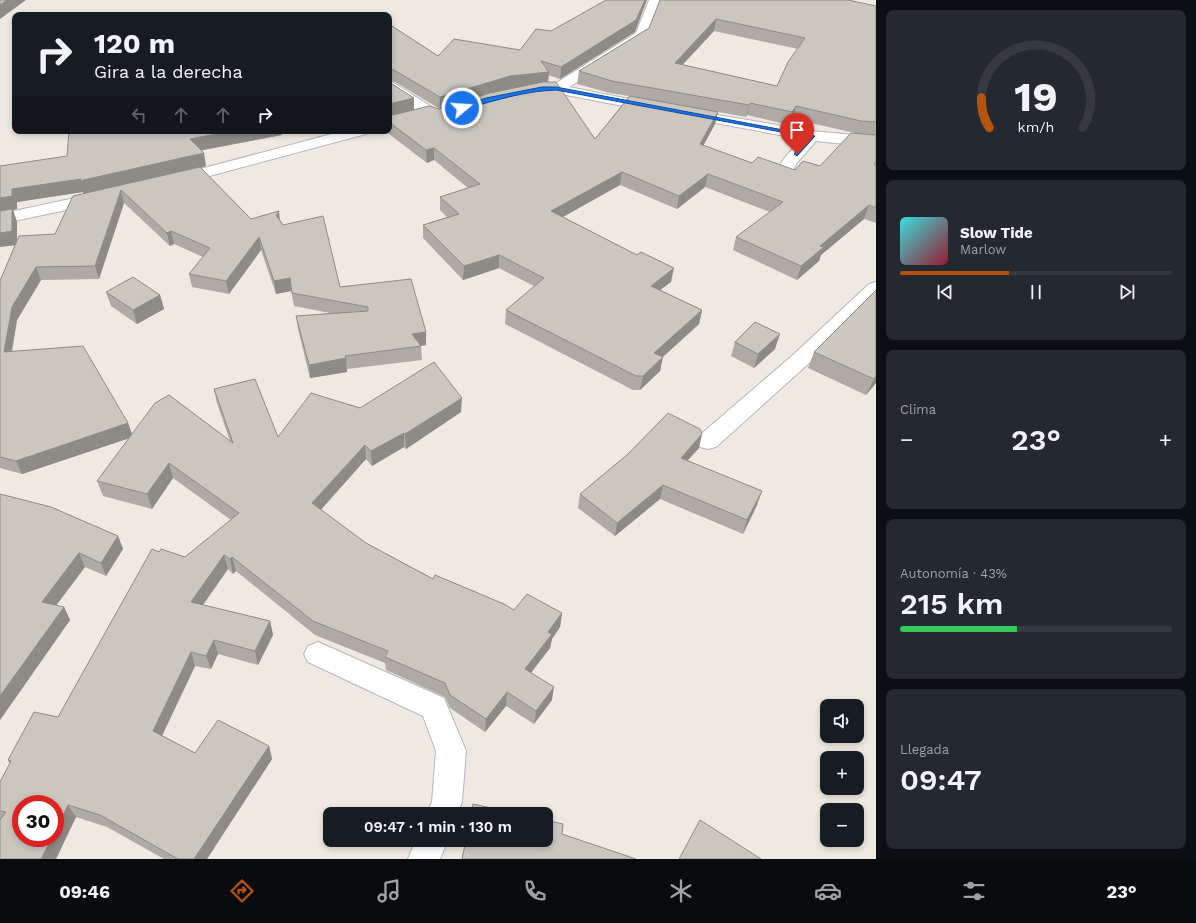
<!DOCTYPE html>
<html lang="es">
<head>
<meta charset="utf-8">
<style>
	body { margin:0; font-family:"Work Sans",sans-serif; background:#242831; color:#f1f3f6; height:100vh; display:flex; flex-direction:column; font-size:15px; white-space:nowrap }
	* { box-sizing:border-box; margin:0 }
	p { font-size:13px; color:#9ea1a6 }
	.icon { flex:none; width:22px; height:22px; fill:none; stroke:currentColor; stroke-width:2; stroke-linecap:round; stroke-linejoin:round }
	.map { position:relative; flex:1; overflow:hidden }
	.drawer { display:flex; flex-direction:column; gap:10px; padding:10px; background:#0d0f14; width:320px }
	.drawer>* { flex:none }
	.hud { position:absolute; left:12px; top:12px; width:380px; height:122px; border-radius:8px; box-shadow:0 2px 6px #0003; background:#171b24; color:#f1f3f6; overflow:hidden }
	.fabs { position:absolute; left:820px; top:699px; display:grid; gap:8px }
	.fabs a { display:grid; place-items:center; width:44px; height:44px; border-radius:8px; background:#171b24; box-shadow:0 2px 6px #0003; font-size:20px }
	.speed { position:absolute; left:12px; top:795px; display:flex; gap:8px; font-size:20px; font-weight:700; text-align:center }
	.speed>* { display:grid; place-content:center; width:52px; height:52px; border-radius:50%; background:#171b24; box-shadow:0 2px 6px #0003; line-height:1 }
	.speed .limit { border:6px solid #d22; background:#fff; color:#111 }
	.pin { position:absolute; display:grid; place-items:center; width:34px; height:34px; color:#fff; margin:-41px -17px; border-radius:50% 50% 50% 0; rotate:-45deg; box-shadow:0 0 4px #0007 }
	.pin .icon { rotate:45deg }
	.me { position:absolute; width:44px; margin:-22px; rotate:72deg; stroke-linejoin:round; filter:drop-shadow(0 0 3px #0008) }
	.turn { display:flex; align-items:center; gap:14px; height:84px; padding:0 16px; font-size:18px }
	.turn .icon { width:52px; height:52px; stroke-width:2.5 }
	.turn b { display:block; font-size:28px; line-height:34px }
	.lanes { display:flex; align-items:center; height:38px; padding:0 16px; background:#0003; justify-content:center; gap:20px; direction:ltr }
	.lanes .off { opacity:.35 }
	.big { font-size:30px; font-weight:600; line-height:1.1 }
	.drawer .card { flex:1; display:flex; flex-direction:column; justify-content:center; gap:6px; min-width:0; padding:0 14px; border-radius:8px; background:#242831 }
	.drawer .dial { align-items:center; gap:0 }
	.dial svg { height:104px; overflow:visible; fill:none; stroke:#363941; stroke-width:7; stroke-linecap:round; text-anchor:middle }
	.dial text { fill:#f1f3f6; stroke:none }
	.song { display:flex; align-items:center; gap:12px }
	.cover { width:48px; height:48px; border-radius:6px; background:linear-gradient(135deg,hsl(180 70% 55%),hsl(350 70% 35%)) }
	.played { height:4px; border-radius:2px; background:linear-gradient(90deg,#b45309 40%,#363941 40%) }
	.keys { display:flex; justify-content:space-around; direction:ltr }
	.heat { display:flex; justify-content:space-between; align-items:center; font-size:22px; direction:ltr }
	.charge { height:6px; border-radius:3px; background:linear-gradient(90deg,#34c759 43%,#363941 0) }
	.trip { position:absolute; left:323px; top:807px; width:230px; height:40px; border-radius:8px; background:#171b24; box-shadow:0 2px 6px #0003; font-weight:600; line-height:40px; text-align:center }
	.tabs { display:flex; height:64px; justify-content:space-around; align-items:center; background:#090b0e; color:#9ea1a6 }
	.tabs .icon { width:28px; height:28px }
	.tabs .active { color:#b45309 }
	.tabs b { font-size:18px; color:#f1f3f6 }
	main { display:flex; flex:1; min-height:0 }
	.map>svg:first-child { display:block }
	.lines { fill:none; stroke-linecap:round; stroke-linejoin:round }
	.minor-casing { stroke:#b4b7c1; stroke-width:2 }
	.minor { fill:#fff; fill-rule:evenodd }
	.wall { fill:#afaba4; fill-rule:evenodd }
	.shaded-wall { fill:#8e8b86 }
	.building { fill:#cbc7bf; stroke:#8e8b86; fill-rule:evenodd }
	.route { fill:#1a73e8; stroke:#114b97 }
</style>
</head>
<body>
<main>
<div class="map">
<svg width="876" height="859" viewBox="0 0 876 859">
	<rect width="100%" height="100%" fill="#efe9e1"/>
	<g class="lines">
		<g class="minor-casing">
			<g id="minor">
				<path d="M649 0H661C653 13 655 26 646 39L569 87 659 105 661 108 659 111 654 112 556 93 527 94 525 91 527 88 553 85 636 33Z"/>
				<path d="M389 82 394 83 435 109 439 111 449 108 454 109 456 112C441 134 404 102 389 92Z"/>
				<path d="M688 110 812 131 876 137V147L816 141 796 164 791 175 785 177 779 175 777 172 783 160 801 139 683 117 681 114 683 111Z"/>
				<path d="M343 131H369L366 134 176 185 170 183 168 180 170 177Z"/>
				<path d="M98 193 104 194 106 198 104 202 0 224V214Z"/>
				<path d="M876 282V298L807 365 716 447 708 449 700 447 697 441 700 435 793 355 869 284Z"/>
				<path d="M318 642 444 698 466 751 462 802 457 814H427L432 802 436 751 423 716 308 662 304 654 308 646Z"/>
				<path d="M416 840H448L440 859H408Z"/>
			</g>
		</g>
		<use href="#minor" class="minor"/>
	</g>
	<g class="wall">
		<path d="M660 0 876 6V163L875 165H876V223L864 219 821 255 819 261 797 280 733 250 736 237 770 212 705 187 677 209 620 185 563 217 671 282 660 290 702 310 699 324 662 357 660 371 640 390H633L505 324 506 310 534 286 499 268 463 280 423 238V225L447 217 440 210V197L468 188 434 160 427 163 385 131H389V82L414 98V110L440 109 395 82 389 81V24L438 56 520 50 551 31 635 32 560 79 548 75V82L595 139 629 96 610 93 577 84 579 71 649 28ZM714 31 798 49 777 86 682 65ZM718 112 746 117 747 115 789 125 793 119 855 133 820 166 795 170 752 163 703 146 715 124Z"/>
		<path d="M282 135 201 150 206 166 201 168 251 219 280 220 283 225 340 287 426 345 421 346 422 360 347 369V372L310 378 298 329 296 316 330 313 294 306 291 291 276 294 261 250 229 294 192 287 189 274 203 257 174 244 170 246 124 203 99 279 41 280 17 320 12 352 128 423 132 434 230 441 217 403 214 389 278 437 360 408 461 412 406 449 404 447 372 466 366 459 321 510 366 543 433 579 514 610 562 613 560 627 552 639 550 648 531 672 552 700 534 724 506 706 485 732 450 708 445 697 386 670 385 663 315 635 236 571 233 574 228 569 203 605 270 621 273 635 258 665 218 654 211 669 195 666 162 736 195 753 269 746 272 759 207 859H164L107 827 76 817 56 859H0V782L10 764 8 760 58 717 159 552 185 557 231 520 173 478 152 509 103 496 97 481 129 438 22 474 0 468V281L15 245 0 166ZM83 192V193L55 234 17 241V222L13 210 17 209V202Z"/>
		<path d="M876 290V383L866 395 808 368 814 352Z"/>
		<path d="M106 292 160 295 164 309 137 324 111 306Z"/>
		<path d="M735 342 775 349 754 368 731 356Z"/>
		<path d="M699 448 687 461 757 505 743 534 660 499 615 536 578 508 580 494Z"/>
		<path d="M0 494 118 536 123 549 106 576 85 567 56 605 64 607 70 620 0 720Z"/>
	</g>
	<g class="shaded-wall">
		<path d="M7 0H26L0 19V5Z"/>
		<path d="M645 0H647L635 32 560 79 561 67Z"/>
		<path d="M716 19 714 31 673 75 675 63Z"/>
		<path d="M549 72 548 84 510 89 440 109V97L510 76Z"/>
		<path d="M414 98V110L389 116V104Z"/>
		<path d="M750 103 747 115 746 117 749 105Z"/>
		<path d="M796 106 793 119 789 125 792 112Z"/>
		<path d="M718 112 715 124 697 157 700 144Z"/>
		<path d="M232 131H282V135L193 152 190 139Z"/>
		<path d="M434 148V160L427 163 426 150Z"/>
		<path d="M204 153 206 166 83 194V192L17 202V209L13 210 17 222V245L0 247V198L12 189Z"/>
		<path d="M622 172 620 185 550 224 551 211Z"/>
		<path d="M708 174 705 187 677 209 679 196Z"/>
		<path d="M121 190 124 203 99 279 95 266Z"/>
		<path d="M869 205 864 219 821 255 819 261 797 280 801 266 820 246Z"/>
		<path d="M279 211 280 224 276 215Z"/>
		<path d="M171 231 174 244 170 246 167 233Z"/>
		<path d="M259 237 261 250 229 294 226 281Z"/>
		<path d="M499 255V268L463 280 464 266Z"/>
		<path d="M36 267 41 280 17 320 9 366 4 352 12 307Z"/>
		<path d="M674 268 671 282 648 299 651 286Z"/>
		<path d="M290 278 291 291 276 294 274 281Z"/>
		<path d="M160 295 164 309 137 324 133 310Z"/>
		<path d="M702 310 699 324 652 367 654 353Z"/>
		<path d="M426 332V345L412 347V334Z"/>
		<path d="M780 334 775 349 754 368 758 354Z"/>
		<path d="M663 357 660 371 640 390 643 376Z"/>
		<path d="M346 358 347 372 310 378 309 365Z"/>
		<path d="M876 376V383L866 395 874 379Z"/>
		<path d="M462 398 461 412 406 449 405 434Z"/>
		<path d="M128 423 133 437 22 474 16 461Z"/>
		<path d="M404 433V447L372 466 371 451Z"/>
		<path d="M702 434 699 448 677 472 681 458Z"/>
		<path d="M365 445 366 459 314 517 312 503Z"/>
		<path d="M169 463 173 478 152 509 147 494Z"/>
		<path d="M663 485 660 499 615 536 617 523Z"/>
		<path d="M762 491 757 505 743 534 747 520Z"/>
		<path d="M118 536 123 549 106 576 101 563Z"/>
		<path d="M79 553 85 567 49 615 42 602Z"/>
		<path d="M224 555 228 569 195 616 191 602Z"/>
		<path d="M232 557 236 571 233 574 230 559Z"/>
		<path d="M64 607 70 620 0 720V696Z"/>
		<path d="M562 613 560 627 552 639 550 648 524 682 525 669 548 632Z"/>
		<path d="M270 621 273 635 258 665 255 651Z"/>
		<path d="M214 640 218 654 211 669 206 656Z"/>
		<path d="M191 652 195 666 158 744 153 731Z"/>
		<path d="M554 687 552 700 534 724 536 711Z"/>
		<path d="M507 692 506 706 485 732 486 719Z"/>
		<path d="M269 746 272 759 207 859H194Z"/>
		<path d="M68 805 76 817 56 859H41L52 838H55V832Z"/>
	</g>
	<g class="building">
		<path d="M0 0H7L0 5Z"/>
		<path d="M606 0H645L636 20 561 67 541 61 549 72 510 76 440 97 394 70 389 69V24L438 56 454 39 520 50 536 29 551 31Z"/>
		<path d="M660 0H848L876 6V122L861 121 796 106 792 112 750 103 749 105 612 81 579 71 649 28ZM716 19 805 38 788 62 777 86 675 63Z"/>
		<path d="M389 82 414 98 389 104Z"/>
		<path d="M543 82H556L595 139 630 96 718 112 700 144 752 163 758 157 795 170 803 161 820 166 851 133 876 135V161L874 164 876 165V208L869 205 820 246 824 247 801 266 736 237 783 202 708 174 679 196 622 172 551 211 637 255 641 252 674 268 651 286 702 310 654 353 663 357 643 376H636L506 310 544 278 499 255 464 266 423 225 459 214 440 197 480 184 434 148 426 150 389 122V116L429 106 439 109 490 93Z"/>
		<path d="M69 131H232L190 139 204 153 79 181 81 179 12 189V196L0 198V166L67 156Z"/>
		<path d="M200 167 251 219 279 211 276 215 283 225 323 216 340 287 411 279 426 332 412 334 421 346 345 356 346 358 309 365 296 316 368 311V307L292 293 290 278 274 281 259 237 226 281 189 274 210 248 171 231 167 233 121 190 95 266 36 267 12 307 4 352 83 346 128 423 16 461 0 457V281L19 236 55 234 73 196Z"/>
		<path d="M12 209V231L0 233V211Z"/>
		<path d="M133 277 160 295 133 310 106 292Z"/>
		<path d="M876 290V376L874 379 814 352Z"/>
		<path d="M755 322 780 334 758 354 735 342Z"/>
		<path d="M434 362 462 398 405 434 404 433 371 451 365 445 312 503 366 543 433 579 435 575 504 604 514 610 527 594 562 613 548 632 552 634 525 669 554 687 536 711 507 692 486 719 450 695 445 683 385 657 388 651 313 621 232 557 230 559 224 555 191 602 270 621 255 651 214 640 206 656 191 652 153 731 195 753 218 720 269 746 194 859H178L100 815 68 805 55 832V804H21V838H52L41 859H0V820L6 812 0 811V782L11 761 8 760 34 712 58 717 152 549 159 552 161 549 185 557 239 513 169 463 147 494 97 481 155 403 169 395 233 443 214 389 255 379 278 437 311 393 360 408Z"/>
		<path d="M668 413 700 429 702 434 681 458 762 491 747 520 663 485 617 523 580 494 628 454Z"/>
		<path d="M0 494 51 507 118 536 101 563 79 553 42 602 64 607 0 696Z"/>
		<path d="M473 804 519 814H471Z"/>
		<path d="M546 820 563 824 562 834 636 859H462L466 840H546Z"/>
		<path d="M700 820 761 859H679Z"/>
	</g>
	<path class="route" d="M542 87H556L815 136 797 156 794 154 808 137 556 90C524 91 493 101 462 110L459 108 486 98Z"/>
</svg>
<div class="fabs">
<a><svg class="icon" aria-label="sound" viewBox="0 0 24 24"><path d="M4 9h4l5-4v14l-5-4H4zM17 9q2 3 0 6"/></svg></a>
<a>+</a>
<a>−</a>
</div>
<div class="speed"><div class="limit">30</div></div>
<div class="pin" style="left:797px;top:154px;background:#d93025"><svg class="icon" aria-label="arrive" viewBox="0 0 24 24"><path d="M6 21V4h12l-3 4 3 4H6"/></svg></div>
<svg class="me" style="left:462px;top:108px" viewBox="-20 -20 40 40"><circle r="17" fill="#1a73e8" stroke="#fff" stroke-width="3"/><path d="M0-11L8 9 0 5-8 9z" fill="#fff"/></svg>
<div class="trip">09:47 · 1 min · 130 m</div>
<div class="hud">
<div class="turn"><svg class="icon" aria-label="right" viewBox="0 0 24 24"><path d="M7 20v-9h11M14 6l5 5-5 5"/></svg><div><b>120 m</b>Gira a la derecha</div></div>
<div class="lanes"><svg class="icon off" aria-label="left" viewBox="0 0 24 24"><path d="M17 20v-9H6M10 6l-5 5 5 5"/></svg><svg class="icon off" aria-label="ahead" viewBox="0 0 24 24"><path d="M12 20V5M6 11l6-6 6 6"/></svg><svg class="icon off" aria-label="ahead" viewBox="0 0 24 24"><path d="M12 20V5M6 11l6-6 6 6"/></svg><svg class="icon" aria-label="right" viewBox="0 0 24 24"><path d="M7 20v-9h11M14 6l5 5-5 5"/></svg></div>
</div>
</div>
<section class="drawer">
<div class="card dial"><svg viewBox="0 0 100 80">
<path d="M14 69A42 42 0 1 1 86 69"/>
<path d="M14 69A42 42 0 0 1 8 46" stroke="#b45309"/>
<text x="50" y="56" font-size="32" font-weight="700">19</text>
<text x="50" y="72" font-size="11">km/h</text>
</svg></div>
<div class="card">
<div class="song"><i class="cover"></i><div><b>Slow Tide</b><p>Marlow</p></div></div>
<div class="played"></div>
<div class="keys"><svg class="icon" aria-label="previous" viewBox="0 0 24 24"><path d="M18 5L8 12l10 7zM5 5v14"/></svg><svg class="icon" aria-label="pause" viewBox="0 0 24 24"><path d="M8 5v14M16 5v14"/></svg><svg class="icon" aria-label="next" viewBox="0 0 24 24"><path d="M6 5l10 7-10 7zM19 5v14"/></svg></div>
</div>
<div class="card"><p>Clima</p>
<div class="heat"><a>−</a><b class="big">23°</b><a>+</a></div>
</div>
<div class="card"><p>Autonomía · 43%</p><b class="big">215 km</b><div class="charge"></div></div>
<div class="card"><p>Llegada</p><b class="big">09:47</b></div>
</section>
</main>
<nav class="tabs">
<b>09:46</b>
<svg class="icon active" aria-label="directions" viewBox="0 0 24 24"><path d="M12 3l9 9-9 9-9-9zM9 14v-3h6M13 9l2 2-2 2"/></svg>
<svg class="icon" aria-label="music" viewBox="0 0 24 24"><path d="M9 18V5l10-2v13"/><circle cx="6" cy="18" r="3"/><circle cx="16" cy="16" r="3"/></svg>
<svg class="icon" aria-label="phone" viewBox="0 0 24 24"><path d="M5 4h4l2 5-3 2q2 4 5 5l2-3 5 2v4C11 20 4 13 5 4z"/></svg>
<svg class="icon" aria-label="climate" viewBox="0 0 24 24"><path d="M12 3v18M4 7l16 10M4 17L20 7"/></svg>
<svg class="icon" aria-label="car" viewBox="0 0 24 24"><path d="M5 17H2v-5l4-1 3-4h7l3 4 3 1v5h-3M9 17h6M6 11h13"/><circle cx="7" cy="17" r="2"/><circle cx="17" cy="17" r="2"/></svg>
<svg class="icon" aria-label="filters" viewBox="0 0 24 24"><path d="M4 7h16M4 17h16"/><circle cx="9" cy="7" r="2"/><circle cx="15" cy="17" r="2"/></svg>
<b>23°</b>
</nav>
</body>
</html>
